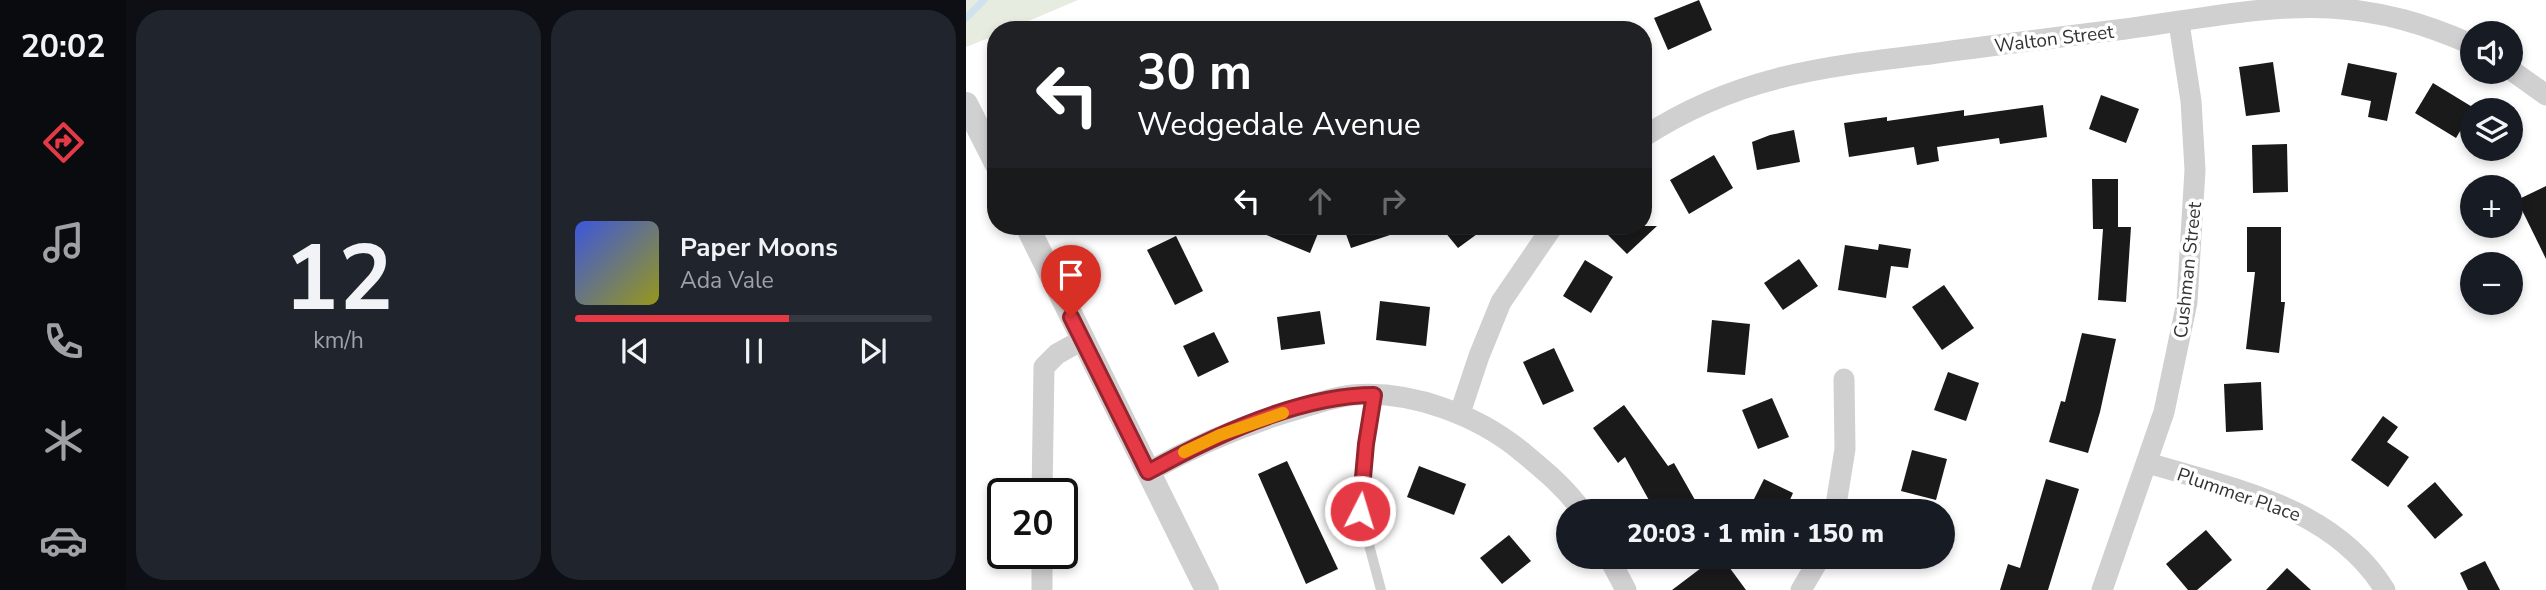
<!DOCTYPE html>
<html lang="en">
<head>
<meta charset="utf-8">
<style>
	body { margin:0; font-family:"Nunito Sans",sans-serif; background:#20242c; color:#f1f3f6; height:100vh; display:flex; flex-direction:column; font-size:26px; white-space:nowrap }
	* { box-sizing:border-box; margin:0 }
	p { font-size:23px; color:#9ea1a6 }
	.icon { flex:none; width:38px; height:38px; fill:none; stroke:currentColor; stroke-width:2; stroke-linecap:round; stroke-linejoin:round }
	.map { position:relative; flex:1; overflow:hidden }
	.side { display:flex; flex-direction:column; gap:10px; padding:10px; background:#0d0f14; width:840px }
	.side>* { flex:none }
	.top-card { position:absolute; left:21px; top:21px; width:665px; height:214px; border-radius:28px; box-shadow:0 4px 10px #0003; background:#202124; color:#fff; overflow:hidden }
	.buttons { position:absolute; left:1494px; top:21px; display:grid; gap:14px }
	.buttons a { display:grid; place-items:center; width:63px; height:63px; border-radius:50%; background:#171b24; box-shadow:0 4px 10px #0003; font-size:35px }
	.speed { position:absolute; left:21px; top:478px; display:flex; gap:14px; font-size:35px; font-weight:700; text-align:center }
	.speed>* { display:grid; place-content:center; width:91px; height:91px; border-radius:50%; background:#171b24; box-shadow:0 4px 10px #0003; line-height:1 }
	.speed .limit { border:4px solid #111; border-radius:10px; background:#fff; color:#111 }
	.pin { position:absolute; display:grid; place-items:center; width:60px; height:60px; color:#fff; margin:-72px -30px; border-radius:50% 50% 50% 0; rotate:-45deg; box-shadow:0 0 7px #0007 }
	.pin .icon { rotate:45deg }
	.me { position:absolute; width:77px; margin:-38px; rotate:5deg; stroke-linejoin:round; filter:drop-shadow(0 0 5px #0008) }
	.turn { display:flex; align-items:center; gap:24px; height:147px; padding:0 35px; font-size:32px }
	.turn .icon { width:91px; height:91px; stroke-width:2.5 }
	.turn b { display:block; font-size:49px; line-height:60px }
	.lanes { display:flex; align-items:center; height:66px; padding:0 35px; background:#0003; justify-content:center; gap:35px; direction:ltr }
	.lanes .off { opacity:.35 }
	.side .card { flex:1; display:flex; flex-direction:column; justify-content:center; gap:10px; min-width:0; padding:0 24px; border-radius:28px; background:#20242c }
	.side .dial { align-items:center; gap:0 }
	.dial b { font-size:91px; line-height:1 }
	.song { display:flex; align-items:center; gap:21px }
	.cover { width:84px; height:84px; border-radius:10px; background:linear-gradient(135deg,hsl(230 70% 55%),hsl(60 70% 35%)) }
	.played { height:7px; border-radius:4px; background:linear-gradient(90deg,#e63946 60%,#363941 60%) }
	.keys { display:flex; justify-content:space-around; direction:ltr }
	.side .tiles { flex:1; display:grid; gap:10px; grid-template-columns:repeat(2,1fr) }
	.trip { position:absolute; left:590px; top:499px; width:399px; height:70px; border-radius:35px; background:#171b24; box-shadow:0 4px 10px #0003; font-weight:800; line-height:70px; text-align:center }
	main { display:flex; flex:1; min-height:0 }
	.dock { display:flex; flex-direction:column; width:126px; justify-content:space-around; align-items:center; background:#090b0e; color:#9ea1a6 }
	.dock .icon { width:49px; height:49px }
	.dock .on { color:#e63946 }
	.dock b { font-size:32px; color:#f1f3f6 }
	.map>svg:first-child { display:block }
	.green { fill:#e6ecdf }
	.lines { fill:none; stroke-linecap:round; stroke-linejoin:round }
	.stream { stroke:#cfe2ee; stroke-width:7 }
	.building { fill:#1a1a1a }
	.service { stroke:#d0d0d0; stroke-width:10 }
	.minor { stroke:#d0d0d0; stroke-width:21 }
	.tertiary { stroke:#d0d0d0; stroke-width:24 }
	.route-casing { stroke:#96252e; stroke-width:18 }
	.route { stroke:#e63946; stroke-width:12 }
	.slow { stroke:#f59e0b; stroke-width:12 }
	.labels { text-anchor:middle; stroke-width:7; stroke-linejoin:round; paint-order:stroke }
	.street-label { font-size:19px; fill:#333; stroke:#fff }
</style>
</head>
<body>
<main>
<nav class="dock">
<b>20:02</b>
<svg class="icon on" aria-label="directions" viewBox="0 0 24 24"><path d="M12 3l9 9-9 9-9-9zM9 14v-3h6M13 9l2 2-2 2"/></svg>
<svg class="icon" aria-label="music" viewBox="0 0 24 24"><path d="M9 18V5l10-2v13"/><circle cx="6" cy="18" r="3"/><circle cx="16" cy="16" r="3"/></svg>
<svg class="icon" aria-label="phone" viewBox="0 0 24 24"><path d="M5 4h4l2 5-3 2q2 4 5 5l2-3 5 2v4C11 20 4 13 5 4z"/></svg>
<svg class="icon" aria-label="climate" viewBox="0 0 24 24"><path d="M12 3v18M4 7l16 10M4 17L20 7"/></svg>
<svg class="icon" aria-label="car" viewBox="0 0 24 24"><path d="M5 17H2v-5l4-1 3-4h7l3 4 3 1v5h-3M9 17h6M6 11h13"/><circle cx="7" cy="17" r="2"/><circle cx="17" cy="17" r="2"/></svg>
</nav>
<section class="side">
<div class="tiles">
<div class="card dial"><b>12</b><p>km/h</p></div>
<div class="card">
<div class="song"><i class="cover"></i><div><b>Paper Moons</b><p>Ada Vale</p></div></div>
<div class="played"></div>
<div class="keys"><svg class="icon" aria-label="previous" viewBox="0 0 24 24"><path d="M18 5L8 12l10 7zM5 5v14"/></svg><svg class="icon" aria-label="pause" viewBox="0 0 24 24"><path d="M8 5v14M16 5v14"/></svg><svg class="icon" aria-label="next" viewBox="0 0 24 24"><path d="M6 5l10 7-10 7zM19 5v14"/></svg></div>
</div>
</div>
</section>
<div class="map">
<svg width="1580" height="590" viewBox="0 0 1580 590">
	<rect width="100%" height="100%" fill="#fff"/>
	<path class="green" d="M0 0H112L41 30H30V35L0 47Z"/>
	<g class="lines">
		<path class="stream" d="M0 18 18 0"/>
	</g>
	<g class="building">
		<path d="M733 0 746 30 702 50 688 18Z"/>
		<path d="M1307 62 1314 112 1280 116 1273 67Z"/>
		<path d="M1382 63 1431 73 1421 121 1402 117 1405 101 1375 95Z"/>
		<path d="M1467 83 1508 108 1490 138 1449 113Z"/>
		<path d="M1135 95 1173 109 1160 143 1123 129Z"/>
		<path d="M1077 105 1081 137 1034 144 1033 138 971 147 973 161 951 165 948 147 883 157 878 123 921 117V121L998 110V116Z"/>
		<path d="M828 130 834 162 791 170 786 142 804 135Z"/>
		<path d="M1321 144 1322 192 1287 193 1286 145Z"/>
		<path d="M748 155 767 188 723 214 704 180Z"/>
		<path d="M1126 179H1152V227H1165L1160 302 1132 300 1137 229H1127Z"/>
		<path d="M1580 186V259L1551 200Z"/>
		<path d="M279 226H355L344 253Z"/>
		<path d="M377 226H442V229L385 248Z"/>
		<path d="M474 226H522L492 248Z"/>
		<path d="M633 226H691L661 254Z"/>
		<path d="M1281 227H1315V302H1319L1313 353 1280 349 1289 272H1281Z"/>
		<path d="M210 236 237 291 209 305 181 250Z"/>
		<path d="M913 244 945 249 942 268 925 266 920 298 872 290 879 245 912 250Z"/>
		<path d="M833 259 852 286 817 310 798 283Z"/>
		<path d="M619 260 647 277 625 313 597 296Z"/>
		<path d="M978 285 1008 328 976 350 946 307Z"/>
		<path d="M414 301 464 307 460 346 410 340Z"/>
		<path d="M354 311 359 344 315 350 311 317Z"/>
		<path d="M746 320 784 324 779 375 741 372Z"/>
		<path d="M248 332 263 362 232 377 217 346Z"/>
		<path d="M1116 333 1150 339 1134 412 1122 453 1083 442 1095 401 1099 402Z"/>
		<path d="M588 348 608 391 577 405 557 362Z"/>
		<path d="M982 372 1013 383 1000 421 968 410Z"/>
		<path d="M1295 382 1297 430 1260 432 1258 384Z"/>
		<path d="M806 398 823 437 792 449 776 410Z"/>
		<path d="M658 405 702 466 708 463 729 500 710 511H689L659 457 652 463 627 428Z"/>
		<path d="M1417 416 1432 427 1421 442 1443 457 1422 487 1385 460Z"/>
		<path d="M946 450 981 459 970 500 935 491Z"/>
		<path d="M321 461 372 569 340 584 292 474Z"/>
		<path d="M453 466 500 484 488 515 441 497Z"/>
		<path d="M798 479 827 493 819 511H782Z"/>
		<path d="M1080 479 1113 489 1082 590H1034L1042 564 1054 568Z"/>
		<path d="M1469 482 1497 515 1469 539 1441 506Z"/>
		<path d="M1240 530 1266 560 1231 590H1222L1200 564Z"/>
		<path d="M543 535 565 561 536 584 514 558Z"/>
		<path d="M751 556H755L780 590H706Z"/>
		<path d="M1519 561 1534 590H1502L1494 573Z"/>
		<path d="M1321 568 1345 590H1300Z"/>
	</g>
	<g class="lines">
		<path class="service" d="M408 395 400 444 394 511 415 590"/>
		<g class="minor">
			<path d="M1545 70 1580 95"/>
			<path d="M677 137C771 76 856 67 964 54 1029 45 1094 37 1159 29 1222 21 1302 4 1364 8 1416 11 1460 24 1507 45"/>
			<path d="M494 413 513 356 535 302 587 226"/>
			<path d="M1182 463C1268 489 1368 507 1419 590"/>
			<path d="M182 472C230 445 277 425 329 410 348 404 367 397 387 395 445 390 511 415 555 451 578 470 599 487 616 511"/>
			<path d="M76 494 78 367 91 354 116 340"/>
			<path d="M869 511 879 449 878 379"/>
			<path d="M76 553V590"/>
			<path d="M642 556 660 590"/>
			<path d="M835 590 855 556"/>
			<path d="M1136 590 1198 412 1221 302 1229 170 1225 101 1213 23"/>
		</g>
		<g class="tertiary">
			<path d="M0 104 30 163"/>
			<path d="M61 226 241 590"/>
		</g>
	</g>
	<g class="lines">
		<g class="route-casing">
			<path id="route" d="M105 317 182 472C245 437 335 395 408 395L400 444 394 511"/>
		</g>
		<use href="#route" class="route"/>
		<path class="slow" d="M218 452 254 435 317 413"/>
	</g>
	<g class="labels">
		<g class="street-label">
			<text transform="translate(1088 38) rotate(-7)" y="7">Walton Street</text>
			<text transform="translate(1221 270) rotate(-84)" y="7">Cushman Street</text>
			<text transform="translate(1273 494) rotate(19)" y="7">Plummer Place</text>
		</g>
	</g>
</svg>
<div class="buttons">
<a><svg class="icon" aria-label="sound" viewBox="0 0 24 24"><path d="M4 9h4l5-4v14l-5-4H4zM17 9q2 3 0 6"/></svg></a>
<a><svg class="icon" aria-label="layers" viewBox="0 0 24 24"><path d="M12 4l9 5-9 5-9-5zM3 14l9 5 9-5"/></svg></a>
<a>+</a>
<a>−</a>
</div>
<div class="speed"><div class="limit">20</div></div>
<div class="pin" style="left:105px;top:317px;background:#d93025"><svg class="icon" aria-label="arrive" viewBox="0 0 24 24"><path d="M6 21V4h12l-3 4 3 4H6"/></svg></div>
<svg class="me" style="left:394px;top:511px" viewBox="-20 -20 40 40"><circle r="17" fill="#e63946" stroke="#fff" stroke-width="3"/><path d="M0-11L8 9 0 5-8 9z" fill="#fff"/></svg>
<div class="trip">20:03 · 1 min · 150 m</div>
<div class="top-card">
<div class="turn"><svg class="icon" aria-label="left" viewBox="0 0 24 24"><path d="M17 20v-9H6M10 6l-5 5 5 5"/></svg><div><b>30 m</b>Wedgedale Avenue</div></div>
<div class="lanes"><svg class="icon" aria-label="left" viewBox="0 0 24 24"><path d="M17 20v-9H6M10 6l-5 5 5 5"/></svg><svg class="icon off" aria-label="ahead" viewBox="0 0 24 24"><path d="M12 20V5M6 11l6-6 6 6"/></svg><svg class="icon off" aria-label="right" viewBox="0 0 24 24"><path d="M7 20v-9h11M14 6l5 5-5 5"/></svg></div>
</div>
</div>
</main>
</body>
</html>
